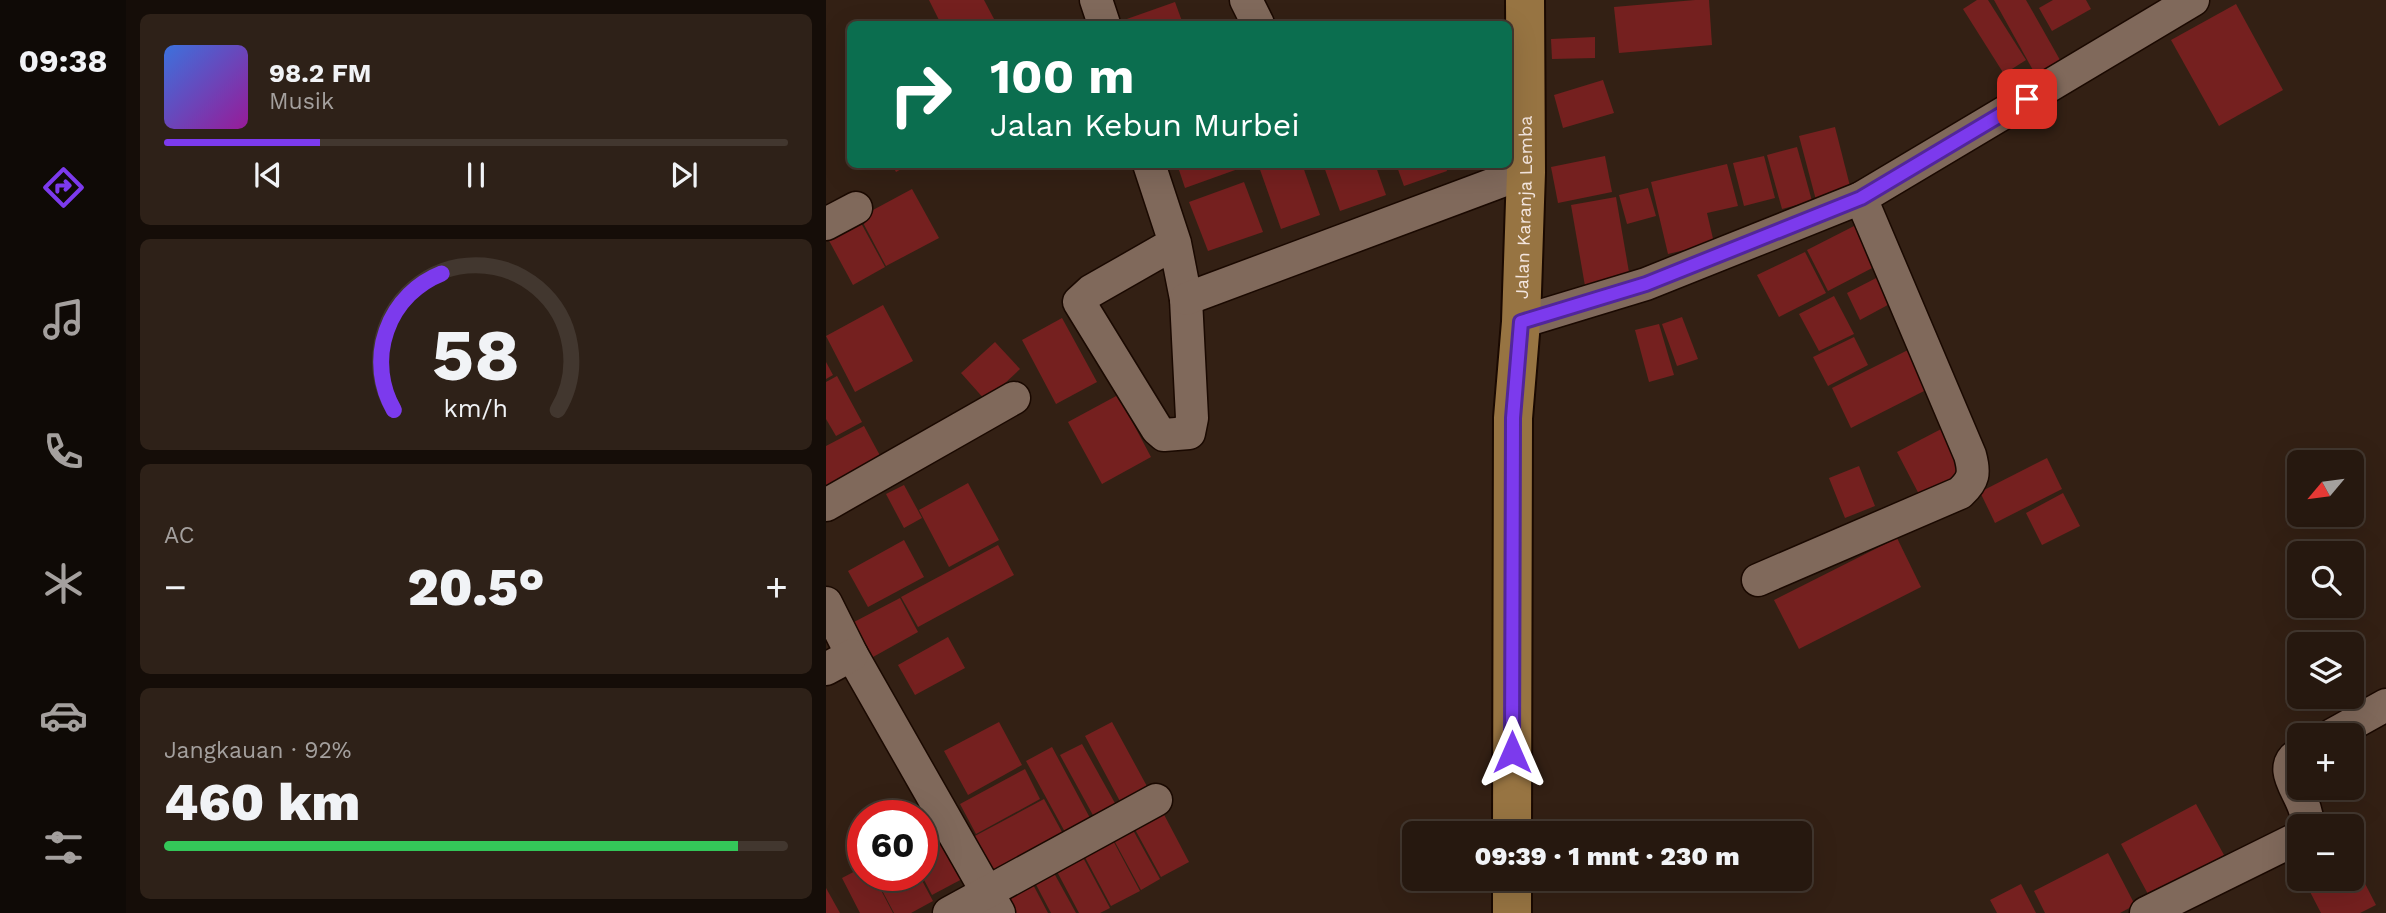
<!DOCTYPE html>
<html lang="id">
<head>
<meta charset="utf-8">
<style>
	body { margin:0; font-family:"Work Sans",sans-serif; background:#2e2118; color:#f1f3f6; height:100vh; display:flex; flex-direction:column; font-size:26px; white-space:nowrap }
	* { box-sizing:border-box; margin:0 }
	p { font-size:23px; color:#a4a09e }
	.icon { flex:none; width:38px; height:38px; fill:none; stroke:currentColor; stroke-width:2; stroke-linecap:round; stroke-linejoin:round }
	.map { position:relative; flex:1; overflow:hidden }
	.side { display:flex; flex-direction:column; gap:14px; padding:14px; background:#150d08; width:700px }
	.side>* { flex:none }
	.banner { position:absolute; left:21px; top:21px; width:665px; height:147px; border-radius:10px; box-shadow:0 7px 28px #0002,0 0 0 2px #42372f; background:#0b6e4f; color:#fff; overflow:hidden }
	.needle { width:46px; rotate:241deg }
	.tools { position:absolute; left:1461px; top:450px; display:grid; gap:14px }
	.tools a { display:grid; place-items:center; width:77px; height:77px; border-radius:10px; background:#26180f; box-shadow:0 7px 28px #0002,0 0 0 2px #42372f; font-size:35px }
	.speed { position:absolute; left:21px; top:800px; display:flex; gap:14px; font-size:35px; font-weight:700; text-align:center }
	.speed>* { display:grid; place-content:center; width:91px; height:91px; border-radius:50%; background:#26180f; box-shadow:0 7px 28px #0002,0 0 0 2px #42372f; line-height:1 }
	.speed .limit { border:10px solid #d22; background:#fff; color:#111 }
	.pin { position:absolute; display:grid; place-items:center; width:60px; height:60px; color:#fff; margin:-30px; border-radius:14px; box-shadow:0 4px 10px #0006 }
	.me { position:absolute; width:77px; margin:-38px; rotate:0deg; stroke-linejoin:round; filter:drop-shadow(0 0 5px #0008) }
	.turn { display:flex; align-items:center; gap:24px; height:147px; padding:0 28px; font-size:32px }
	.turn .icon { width:91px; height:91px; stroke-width:2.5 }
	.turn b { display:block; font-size:49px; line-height:60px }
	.big { font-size:52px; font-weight:800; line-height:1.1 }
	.side .card { flex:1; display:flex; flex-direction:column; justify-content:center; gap:10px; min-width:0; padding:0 24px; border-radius:10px; background:#2e2118 }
	.side .dial { align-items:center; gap:0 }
	.dial svg { height:182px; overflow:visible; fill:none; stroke:#42372f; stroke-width:7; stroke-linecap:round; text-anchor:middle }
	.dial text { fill:#f1f3f6; stroke:none }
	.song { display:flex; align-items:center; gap:21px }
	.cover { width:84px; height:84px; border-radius:10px; background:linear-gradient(135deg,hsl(220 70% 55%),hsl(300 70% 35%)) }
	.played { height:7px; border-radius:4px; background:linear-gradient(90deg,#7c3aed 25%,#42372f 25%) }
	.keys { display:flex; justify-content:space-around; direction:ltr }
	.heat { display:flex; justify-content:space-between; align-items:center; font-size:38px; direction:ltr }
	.charge { height:10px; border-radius:5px; background:linear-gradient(90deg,#34c759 92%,#42372f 0) }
	.trip { position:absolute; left:576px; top:821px; width:410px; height:70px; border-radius:10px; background:#26180f; box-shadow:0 7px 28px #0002,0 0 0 2px #42372f; font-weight:800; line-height:70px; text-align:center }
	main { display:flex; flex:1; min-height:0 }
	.menu { display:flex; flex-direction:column; width:126px; justify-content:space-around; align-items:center; background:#0f0a06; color:#a4a09e }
	.menu .icon { width:49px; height:49px }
	.menu .selected { color:#7c3aed }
	.menu b { font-size:32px; color:#f1f3f6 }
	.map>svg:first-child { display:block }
	.building { fill:#75201f }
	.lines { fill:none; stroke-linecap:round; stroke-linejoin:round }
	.minor-casing { stroke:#1a0901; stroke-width:35 }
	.major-casing { stroke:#1a0901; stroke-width:42 }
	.minor { stroke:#80695b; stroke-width:32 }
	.major { stroke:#977442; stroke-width:38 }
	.route-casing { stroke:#51269a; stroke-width:18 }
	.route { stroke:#7c3aed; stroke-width:12 }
	.labels { text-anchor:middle; stroke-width:7; stroke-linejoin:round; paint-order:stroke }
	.street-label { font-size:18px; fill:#f3e5de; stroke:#332014 }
</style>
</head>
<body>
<main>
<nav class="menu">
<b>09:38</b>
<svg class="icon selected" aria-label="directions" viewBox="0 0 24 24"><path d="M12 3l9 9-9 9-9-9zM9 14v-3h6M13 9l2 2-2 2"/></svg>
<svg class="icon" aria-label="music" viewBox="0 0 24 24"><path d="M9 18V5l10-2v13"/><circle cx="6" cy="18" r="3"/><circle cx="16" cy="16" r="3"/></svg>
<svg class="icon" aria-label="phone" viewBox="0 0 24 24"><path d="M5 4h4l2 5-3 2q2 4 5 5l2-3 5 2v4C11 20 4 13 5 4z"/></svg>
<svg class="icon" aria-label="climate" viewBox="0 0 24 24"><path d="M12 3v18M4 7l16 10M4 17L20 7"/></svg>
<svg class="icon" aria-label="car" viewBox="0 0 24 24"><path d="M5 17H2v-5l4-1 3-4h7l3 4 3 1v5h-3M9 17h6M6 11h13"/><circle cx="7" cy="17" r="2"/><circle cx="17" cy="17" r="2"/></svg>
<svg class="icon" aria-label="filters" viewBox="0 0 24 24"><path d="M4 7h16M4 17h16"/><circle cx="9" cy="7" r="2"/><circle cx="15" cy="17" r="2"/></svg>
</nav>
<section class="side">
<div class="card">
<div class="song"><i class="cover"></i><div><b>98.2 FM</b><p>Musik</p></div></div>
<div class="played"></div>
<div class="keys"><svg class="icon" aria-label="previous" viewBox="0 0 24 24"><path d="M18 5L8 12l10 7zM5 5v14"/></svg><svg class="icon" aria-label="pause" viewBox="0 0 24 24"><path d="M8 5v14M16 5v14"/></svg><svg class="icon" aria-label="next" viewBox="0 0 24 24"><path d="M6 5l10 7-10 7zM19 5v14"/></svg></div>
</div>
<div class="card dial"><svg viewBox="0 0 100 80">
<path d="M14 69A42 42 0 1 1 86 69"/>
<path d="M14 69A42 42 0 0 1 35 9" stroke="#7c3aed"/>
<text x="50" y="56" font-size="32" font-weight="700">58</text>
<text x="50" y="72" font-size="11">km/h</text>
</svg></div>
<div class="card"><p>AC</p>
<div class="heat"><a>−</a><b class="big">20.5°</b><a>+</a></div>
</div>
<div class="card"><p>Jangkauan · 92%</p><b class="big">460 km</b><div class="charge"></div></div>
</section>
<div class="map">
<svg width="1560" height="913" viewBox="0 0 1560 913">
	<rect width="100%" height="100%" fill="#332014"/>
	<g class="building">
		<path d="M103 0H158L168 19 158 24H115Z"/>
		<path d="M869 0H883L886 45 793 53 788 7Z"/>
		<path d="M1151 0H1162L1200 60 1178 74 1137 9Z"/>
		<path d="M1168 0H1200L1238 67 1213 81Z"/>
		<path d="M1227 0H1260L1265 9 1226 31 1213 8Z"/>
		<path d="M349 2 357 24H300L298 20Z"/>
		<path d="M1410 4 1457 90 1393 126 1345 40Z"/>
		<path d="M769 37V58L726 59 725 39Z"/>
		<path d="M777 80 788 113 737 128 728 95Z"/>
		<path d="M1009 127 1025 190 990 200 973 136Z"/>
		<path d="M971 147 986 201 956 209 941 155Z"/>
		<path d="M779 156 786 192 732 203 725 167Z"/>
		<path d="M938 156 949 198 918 206 907 163Z"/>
		<path d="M66 164H84L70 172Z"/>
		<path d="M351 164H411L412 169 359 188Z"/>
		<path d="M432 164H476L494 215 455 229Z"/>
		<path d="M497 164H549L560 195 514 211Z"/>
		<path d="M570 164H619L621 171 578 186Z"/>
		<path d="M901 164 912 206 881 213 888 243 842 254 825 182Z"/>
		<path d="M418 182 437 232 382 251 363 202Z"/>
		<path d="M822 188 830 216 801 224 793 195Z"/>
		<path d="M86 189 113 238 60 266 34 217Z"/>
		<path d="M790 197 804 278 759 286 745 205Z"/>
		<path d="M29 212 59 267 27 285 0 235Z"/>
		<path d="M1032 224 1052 265 1002 291 981 250Z"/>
		<path d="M979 252 1000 293 953 317 931 275Z"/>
		<path d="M1058 274 1071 300 1034 320 1021 293Z"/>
		<path d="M1008 296 1028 334 993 351 973 314Z"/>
		<path d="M57 305 87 361 29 392 0 336Z"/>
		<path d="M856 317 872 359 851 366 836 324Z"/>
		<path d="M236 318 271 382 230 404 196 340Z"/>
		<path d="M833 324 848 375 823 382 809 330Z"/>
		<path d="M1028 337 1042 365 1002 386 987 357Z"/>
		<path d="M169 342 194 369 160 401 135 373Z"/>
		<path d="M1082 350 1102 389 1025 428 1006 388Z"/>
		<path d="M0 362 7 375 0 379Z"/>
		<path d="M11 376 36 422 10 436 0 419V382Z"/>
		<path d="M292 395 325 457 276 484 242 422Z"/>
		<path d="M38 426 58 463 0 494V446Z"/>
		<path d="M1119 427 1143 476 1096 500 1071 452Z"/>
		<path d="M1221 458 1236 489 1169 523 1154 492Z"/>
		<path d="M1033 466 1049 506 1019 518 1003 478Z"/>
		<path d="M142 483 173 540 123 567 93 510Z"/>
		<path d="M78 485 96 518 78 528 60 494Z"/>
		<path d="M1237 493 1254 526 1216 545 1200 513Z"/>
		<path d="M1071 538 1095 587 973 649 948 600Z"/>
		<path d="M78 540 98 577 42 607 22 571Z"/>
		<path d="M172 545 188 575 92 627 75 597Z"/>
		<path d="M74 598 92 632 47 657 28 622Z"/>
		<path d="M122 637 139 668 89 695 72 665Z"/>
		<path d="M173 722 196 765 142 795 118 751Z"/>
		<path d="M286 722 323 790 296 805 259 736Z"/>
		<path d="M256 744 290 805 268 817 234 755Z"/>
		<path d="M226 747 264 818 239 832 200 761Z"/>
		<path d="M199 769 214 799 150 834 134 804Z"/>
		<path d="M218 799 242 843 171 881 147 837Z"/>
		<path d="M1370 804 1398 855 1323 896 1295 844Z"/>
		<path d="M334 807 363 862 335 877 305 822Z"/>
		<path d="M302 821 334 879 315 890 283 831Z"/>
		<path d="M113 831 138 878 106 895 96 876V840Z"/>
		<path d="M283 833 314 891 285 906 254 848Z"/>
		<path d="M253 850 284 908 274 913H253L227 864Z"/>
		<path d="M1282 853 1309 905 1294 913H1219L1208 891Z"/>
		<path d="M1528 862 1550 905 1534 913H1495L1481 886 1496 878H1526V864Z"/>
		<path d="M223 864 250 913H225L205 875Z"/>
		<path d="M37 867V875H47L67 913H34L16 878Z"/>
		<path d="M48 875H93L107 901 85 913H68Z"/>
		<path d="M202 875 222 913H181L170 892Z"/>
		<path d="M1195 884 1210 913H1171L1164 900Z"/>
		<path d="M0 888 14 913H0Z"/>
	</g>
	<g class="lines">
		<g class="minor-casing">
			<g id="minor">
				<path d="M270 0 278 24"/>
				<path d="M420 0 432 24"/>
				<path d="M323 164 349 243 360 299 366 418 363 433 338 435 331 429 253 302 265 291 349 243"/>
				<path d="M0 224 30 208"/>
				<path d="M360 299 700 172"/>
				<path d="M695 322 820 284 1035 198 1367 0"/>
				<path d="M0 505 188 398"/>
				<path d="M932 580 1134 493C1148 480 1149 473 1144 455L1035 198"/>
				<path d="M0 603 26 655 173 913"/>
				<path d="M0 669 26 655"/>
				<path d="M1506 735 1560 705"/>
				<path d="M1474 753C1445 771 1485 798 1481 826"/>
				<path d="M123 913 330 800"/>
				<path d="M1320 913 1474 837"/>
			</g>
		</g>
		<g class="major-casing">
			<g id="major">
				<path id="s1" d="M686 833 687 418 695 322 700 172 699 0"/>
				<path d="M686 878V913"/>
			</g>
		</g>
		<use href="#minor" class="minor"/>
		<use href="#major" class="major"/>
	</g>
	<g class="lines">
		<g class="route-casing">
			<path id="route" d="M686 752 687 418 695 322 820 284 1035 198 1201 99"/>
		</g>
		<use href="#route" class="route"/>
	</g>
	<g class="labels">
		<g class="street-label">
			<text dy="6" stroke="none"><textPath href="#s1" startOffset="626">Jalan Karanja Lemba</textPath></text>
		</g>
	</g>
</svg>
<div class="tools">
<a><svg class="needle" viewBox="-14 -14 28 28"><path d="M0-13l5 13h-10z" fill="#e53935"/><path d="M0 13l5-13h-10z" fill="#a4a09e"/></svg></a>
<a><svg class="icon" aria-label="search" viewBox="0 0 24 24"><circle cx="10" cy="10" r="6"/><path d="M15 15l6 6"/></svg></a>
<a><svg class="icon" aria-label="layers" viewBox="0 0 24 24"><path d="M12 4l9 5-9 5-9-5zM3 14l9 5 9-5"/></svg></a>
<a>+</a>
<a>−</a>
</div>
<div class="speed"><div class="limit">60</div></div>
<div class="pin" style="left:1201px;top:99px;background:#d93025"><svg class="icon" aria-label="arrive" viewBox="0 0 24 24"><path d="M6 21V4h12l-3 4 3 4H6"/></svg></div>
<svg class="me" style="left:686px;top:752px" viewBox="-20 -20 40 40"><path d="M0-17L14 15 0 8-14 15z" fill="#7c3aed" stroke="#fff" stroke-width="4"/></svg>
<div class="trip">09:39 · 1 mnt · 230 m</div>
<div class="banner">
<div class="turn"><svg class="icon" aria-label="right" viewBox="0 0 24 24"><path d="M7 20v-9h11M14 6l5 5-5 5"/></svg><div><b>100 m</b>Jalan Kebun Murbei</div></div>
</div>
</div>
</main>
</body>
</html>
